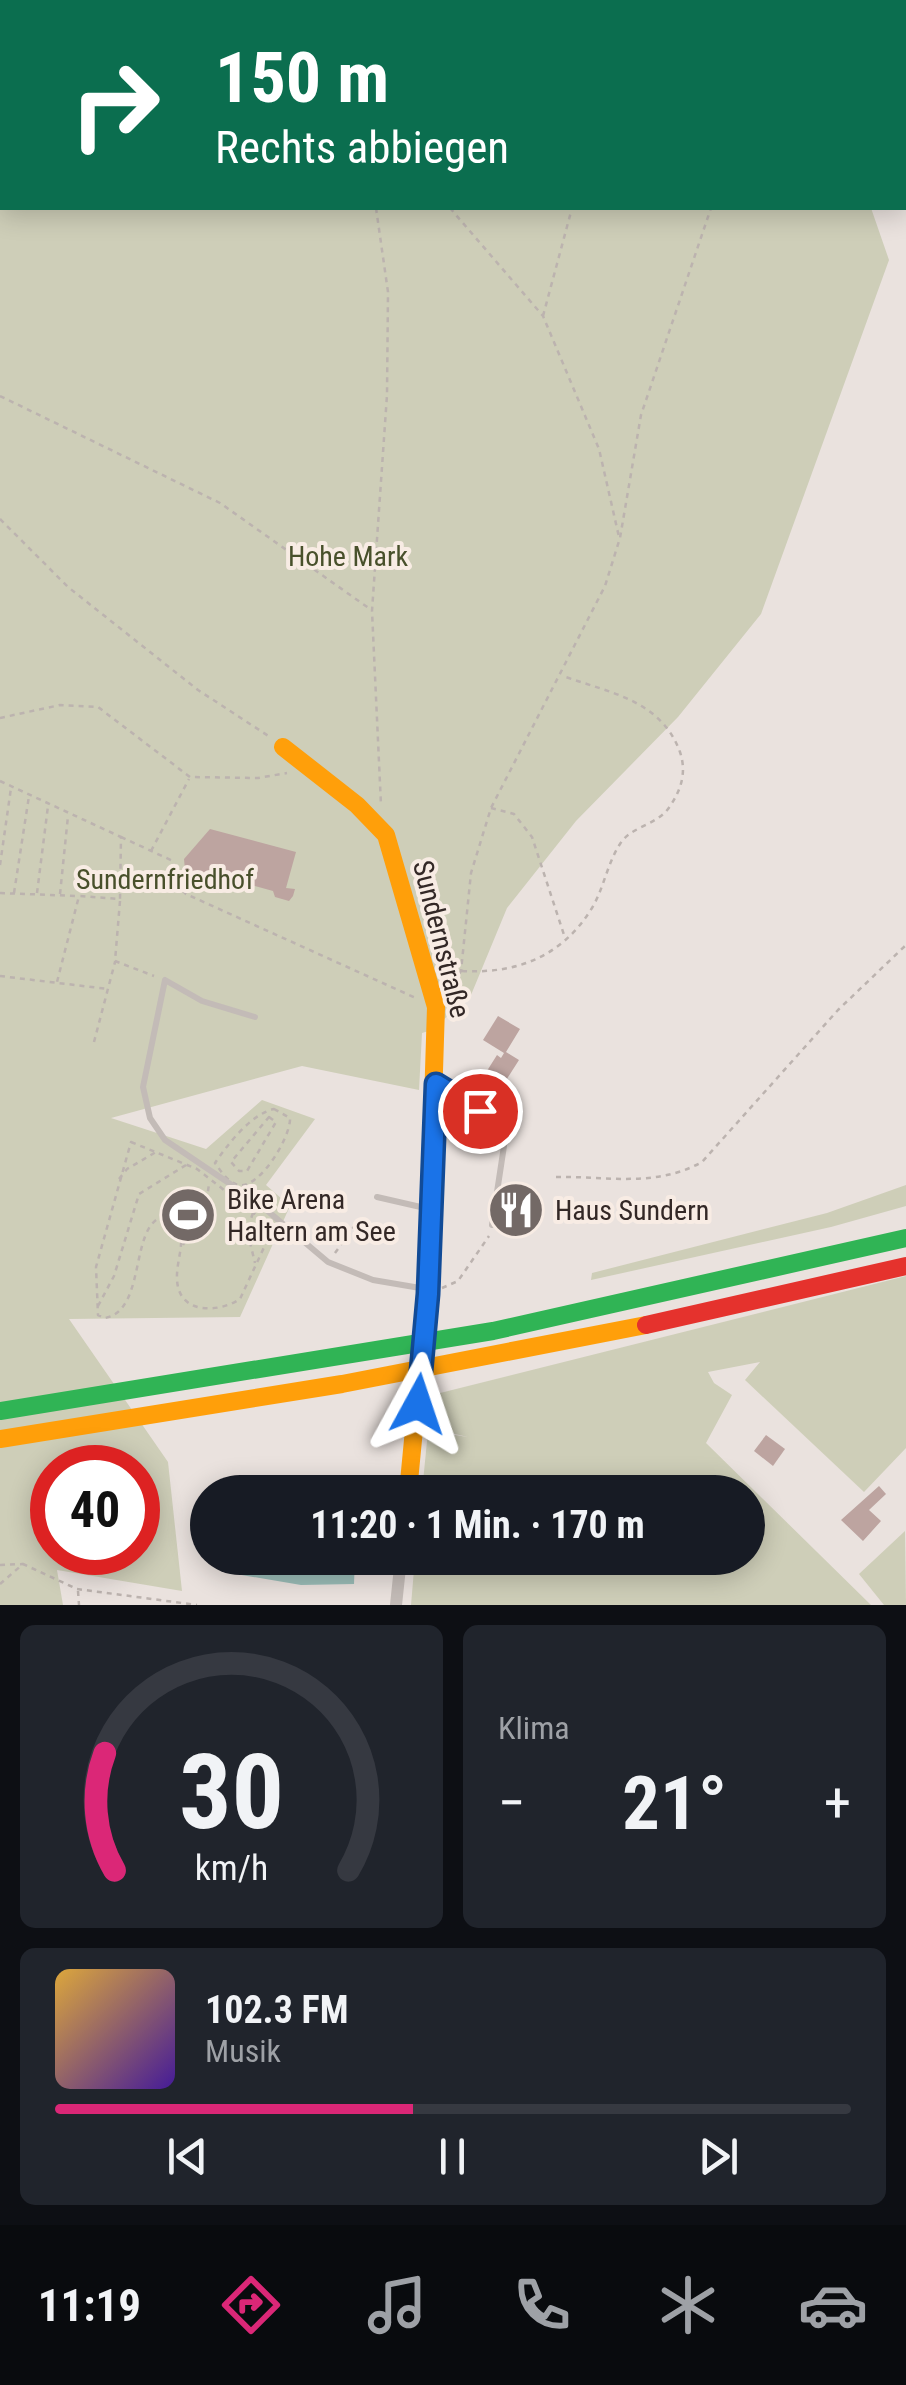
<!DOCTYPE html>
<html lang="de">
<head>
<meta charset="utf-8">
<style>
	body { margin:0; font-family:"Roboto Condensed",sans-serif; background:#20242c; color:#f1f3f6; height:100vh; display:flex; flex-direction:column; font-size:38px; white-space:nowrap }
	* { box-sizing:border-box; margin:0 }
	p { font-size:32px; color:#9ea1a6 }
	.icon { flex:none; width:55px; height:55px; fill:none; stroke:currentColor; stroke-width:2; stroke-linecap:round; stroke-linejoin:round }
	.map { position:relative; height:1605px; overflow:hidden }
	.panel { display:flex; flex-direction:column; gap:20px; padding:20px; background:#0d0f14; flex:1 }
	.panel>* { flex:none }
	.hud { position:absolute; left:0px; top:0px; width:908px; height:210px; box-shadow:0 5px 25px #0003; background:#0b6e4f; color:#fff; overflow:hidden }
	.speed { position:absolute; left:30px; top:1445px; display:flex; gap:20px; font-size:50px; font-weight:700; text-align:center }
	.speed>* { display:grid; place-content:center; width:130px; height:130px; border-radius:50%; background:#171b24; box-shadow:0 5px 25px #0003; line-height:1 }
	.speed .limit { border:15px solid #d22; background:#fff; color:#111 }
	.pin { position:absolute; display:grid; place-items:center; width:85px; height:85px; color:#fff; margin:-42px; border:5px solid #fff; border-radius:50%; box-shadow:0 2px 10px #0007 }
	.me { position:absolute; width:110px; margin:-55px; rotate:5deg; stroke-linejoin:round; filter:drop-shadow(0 0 8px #0008) }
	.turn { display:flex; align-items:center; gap:35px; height:210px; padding:0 50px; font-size:45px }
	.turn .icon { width:130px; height:130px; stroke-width:2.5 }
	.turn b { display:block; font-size:70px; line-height:85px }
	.big { font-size:75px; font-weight:700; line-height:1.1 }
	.panel .card { flex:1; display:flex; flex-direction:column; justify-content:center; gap:15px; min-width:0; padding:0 35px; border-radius:15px; background:#20242c }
	.panel .dial { align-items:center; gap:0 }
	.dial svg { height:260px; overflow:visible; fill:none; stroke:#363941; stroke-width:7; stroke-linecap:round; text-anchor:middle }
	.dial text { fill:#f1f3f6; stroke:none }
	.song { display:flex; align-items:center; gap:30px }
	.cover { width:120px; height:120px; border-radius:15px; background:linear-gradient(135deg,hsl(40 70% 55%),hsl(260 70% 35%)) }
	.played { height:10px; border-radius:5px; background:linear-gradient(90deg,#db2777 45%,#363941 45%) }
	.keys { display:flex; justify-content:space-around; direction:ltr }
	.heat { display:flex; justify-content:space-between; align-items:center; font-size:55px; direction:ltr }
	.panel .tiles { flex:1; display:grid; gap:20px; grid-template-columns:1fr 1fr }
	.card:last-child { grid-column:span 2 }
	.trip { position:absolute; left:190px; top:1475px; width:575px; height:100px; border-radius:50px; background:#171b24; box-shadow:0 5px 25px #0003; font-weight:700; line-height:100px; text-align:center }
	.tab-bar { display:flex; height:160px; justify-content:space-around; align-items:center; background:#090b0e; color:#9ea1a6 }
	.tab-bar .icon { width:70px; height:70px }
	.tab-bar .on { color:#db2777 }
	.tab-bar b { font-size:45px; color:#f1f3f6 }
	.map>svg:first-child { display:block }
	.green { fill:#ceceb8; fill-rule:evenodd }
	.water { fill:#9abcb7 }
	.building { fill:#bda4a0 }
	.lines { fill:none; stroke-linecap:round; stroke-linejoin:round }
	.path { stroke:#bcb3af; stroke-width:2.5; stroke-dasharray:5 5; stroke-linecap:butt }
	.lane { stroke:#c3bbb7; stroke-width:6 }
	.street { stroke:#c3bbb7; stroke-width:12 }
	.fast { stroke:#30b455; stroke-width:18 }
	.slow { stroke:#ff9f0a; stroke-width:18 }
	.jam { stroke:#e5322d; stroke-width:18 }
	.route-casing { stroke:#114b97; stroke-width:25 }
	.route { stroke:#1a73e8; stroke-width:18 }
	.labels { text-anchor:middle; stroke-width:8; stroke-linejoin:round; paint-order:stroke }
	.park-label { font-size:28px; fill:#48502b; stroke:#f8ece4 }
	.street-label { font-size:28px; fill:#332826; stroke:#f8ece4 }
	.poi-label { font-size:28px; fill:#332826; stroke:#f8ece4; text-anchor:start }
</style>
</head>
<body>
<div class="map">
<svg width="906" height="1605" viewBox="0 0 906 1605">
	<rect width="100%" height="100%" fill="#eae2de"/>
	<g class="green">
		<path d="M0 0H906L905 130V2H2V208H871L889 260 761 614 678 717 576 821 507 908 471 995 432 1030 422 1033 419 1090 302 1066 111 1118 206 1149 262 1100 315 1119 266 1185 290 1206 240 1317 69 1319 168 1462 182 1591 57 1570 63 1605H0ZM52 1468H138V1552H52Z"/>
		<path d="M906 1185V1206L831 1227 591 1280 592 1273 827 1213Z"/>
		<path d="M906 1276V1448L864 1492 745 1380 760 1362 708 1372 714 1383 732 1395 706 1443 871 1605H411L415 1558H748V1492H422L428 1431 468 1437 429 1428 432 1395Z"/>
		<path d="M905 1531 906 1605H884L859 1574Z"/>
	</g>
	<path class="water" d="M223 1558H355L354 1584 301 1585 224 1572Z"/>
	<g class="building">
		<path d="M210 829 296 852 286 888 295 889 293 896 289 901 275 897 273 891 251 885 248 889 215 875 204 886 186 881 184 859Z"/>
		<path d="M498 1016 520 1029 506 1052 519 1060 503 1085 485 1074 497 1055 501 1058 504 1053 483 1040Z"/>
		<path d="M513 1194 533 1197 529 1224 499 1220 503 1198 513 1199Z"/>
		<path d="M766 1435 785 1449 773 1466 754 1451Z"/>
		<path d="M879 1486 886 1494 869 1510 881 1521 863 1541 841 1520Z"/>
	</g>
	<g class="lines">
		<g class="path">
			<path d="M257 0 259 2"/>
			<path d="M349 0V2"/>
			<path d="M569 0 570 2"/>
			<path d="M733 0V2"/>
			<path d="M376 208 388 292 387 395 372 611 381 805"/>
			<path d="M450 208 543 316 599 449 619 537"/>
			<path d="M543 316 572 208"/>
			<path d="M0 396 220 503 370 609"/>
			<path d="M0 519 68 587 198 690 270 737"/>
			<path d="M0 718 60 705 98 707 190 777 258 778 287 773"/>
			<path d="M0 781 121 837 120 899 79 896 57 982"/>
			<path d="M491 808 514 814 532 837 564 935"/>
			<path d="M121 837 173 861 175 883 186 894 418 999"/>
			<path d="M151 851 189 779"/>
			<path d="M0 865 11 788"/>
			<path d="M0 893 77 896"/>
			<path d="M14 893 29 796"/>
			<path d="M37 893 48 806"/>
			<path d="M60 894 68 816"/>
			<path d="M120 901 115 961 154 976"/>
			<path d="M462 971C516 974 562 957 592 908 604 888 607 864 620 844 630 827 656 825 668 809 681 791 687 773 680 752 661 700 610 693 563 676"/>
			<path d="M0 976 108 989"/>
			<path d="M448 990 461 971 471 873 491 808 605 586 620 538 641 415 711 208"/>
			<path d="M94 1042 115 962"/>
			<path d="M274 1109 290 1118C291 1137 259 1190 238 1185 227 1182 221 1171 215 1163 228 1144 251 1114 274 1109Z"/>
			<path d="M269 1117 276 1122 247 1171H239L231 1162Z"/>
			<path d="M131 1142 197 1169 273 1228 240 1299C219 1313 178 1315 177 1279 176 1257 190 1235 172 1216 126 1212 150 1310 105 1318L98 1315 96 1267Z"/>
			<path d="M556 1177C607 1176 655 1188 702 1162L838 1010 906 945"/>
			<path d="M119 1179 127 1169 156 1152"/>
			<path d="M253 1213 247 1230 255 1263"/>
			<path d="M183 1245 206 1205 209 1184"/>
			<path d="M335 1253 358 1221"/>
			<path d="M442 1288 458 1281 489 1236"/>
			<path d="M98 1306 114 1276 139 1194 186 1165"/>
			<path d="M0 1565 23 1564"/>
			<path d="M0 1584 23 1564 77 1589 197 1605"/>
			<path d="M78 1591 79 1605"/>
		</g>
		<g class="lane">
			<path d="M255 1017 202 1001 165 980 143 1087 150 1118 165 1140 257 1202 328 1262 373 1280 426 1289"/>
			<path d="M437 1084 471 1101 504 1146 492 1225"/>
			<path d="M377 1197 425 1208"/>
		</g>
		<path class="street" d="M396 1605 401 1558"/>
		<path class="fast" d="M0 1411 493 1331 906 1238"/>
		<g class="slow">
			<path d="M283 747 357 805 386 835 436 1007 427 1294 408 1492"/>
			<path d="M0 1439 342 1384 646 1325"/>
		</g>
		<path class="jam" d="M646 1325 906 1266"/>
	</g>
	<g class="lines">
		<g class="route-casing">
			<path id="route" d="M418 1404 428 1294 436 1084 480 1111"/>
		</g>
		<use href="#route" class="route"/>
	</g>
	<defs>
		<g id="restaurant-disc" transform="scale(2.875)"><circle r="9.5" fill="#736966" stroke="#f8ece4"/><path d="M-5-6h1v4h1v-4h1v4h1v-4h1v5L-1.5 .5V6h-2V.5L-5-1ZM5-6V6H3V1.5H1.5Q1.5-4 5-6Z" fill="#fff"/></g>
		<g id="stadium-disc" transform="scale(2.875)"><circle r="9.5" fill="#736966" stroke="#f8ece4"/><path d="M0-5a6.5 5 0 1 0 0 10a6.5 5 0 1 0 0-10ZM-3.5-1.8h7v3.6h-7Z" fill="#fff"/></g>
	</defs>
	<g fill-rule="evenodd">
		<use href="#restaurant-disc" x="516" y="1210"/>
		<use href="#stadium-disc" x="188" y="1215"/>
	</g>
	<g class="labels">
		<g class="park-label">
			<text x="348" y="566">Hohe Mark</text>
			<text x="165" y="889">Sundernfriedhof</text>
		</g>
		<g class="street-label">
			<text transform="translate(442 939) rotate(76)" y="10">Sundernstraße</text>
		</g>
		<g class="poi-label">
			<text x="227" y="1209">Bike Arena<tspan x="227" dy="32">Haltern am See</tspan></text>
			<text x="555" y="1220">Haus Sundern</text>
		</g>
	</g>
</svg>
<div class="speed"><div class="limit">40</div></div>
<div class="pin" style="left:480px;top:1111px;background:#d93025"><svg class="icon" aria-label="arrive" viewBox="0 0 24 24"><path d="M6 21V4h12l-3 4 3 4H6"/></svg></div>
<svg class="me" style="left:418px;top:1404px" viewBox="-20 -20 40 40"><path d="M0-17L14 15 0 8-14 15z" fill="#1a73e8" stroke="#fff" stroke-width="4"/></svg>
<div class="trip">11:20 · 1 Min. · 170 m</div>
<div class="hud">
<div class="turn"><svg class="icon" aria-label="right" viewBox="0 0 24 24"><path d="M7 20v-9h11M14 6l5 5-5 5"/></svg><div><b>150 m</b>Rechts abbiegen</div></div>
</div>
</div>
<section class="panel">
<div class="tiles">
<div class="card dial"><svg viewBox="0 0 100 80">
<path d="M14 69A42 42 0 1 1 86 69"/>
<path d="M14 69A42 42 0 0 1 11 33" stroke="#db2777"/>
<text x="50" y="56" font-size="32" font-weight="700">30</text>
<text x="50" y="72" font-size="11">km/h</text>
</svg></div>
<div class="card"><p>Klima</p>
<div class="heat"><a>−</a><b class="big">21°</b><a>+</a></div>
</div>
<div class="card">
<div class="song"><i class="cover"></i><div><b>102.3 FM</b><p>Musik</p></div></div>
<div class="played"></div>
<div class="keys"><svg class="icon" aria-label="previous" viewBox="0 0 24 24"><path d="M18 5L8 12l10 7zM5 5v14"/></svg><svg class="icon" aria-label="pause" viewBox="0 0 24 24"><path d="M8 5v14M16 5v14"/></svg><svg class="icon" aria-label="next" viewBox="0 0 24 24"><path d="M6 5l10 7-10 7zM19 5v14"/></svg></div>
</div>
</div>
</section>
<nav class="tab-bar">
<b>11:19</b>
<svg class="icon on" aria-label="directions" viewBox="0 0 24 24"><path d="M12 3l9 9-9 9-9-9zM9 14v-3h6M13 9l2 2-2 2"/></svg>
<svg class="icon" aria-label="music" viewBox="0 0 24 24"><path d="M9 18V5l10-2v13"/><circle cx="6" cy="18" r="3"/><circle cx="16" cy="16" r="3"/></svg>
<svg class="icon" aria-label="phone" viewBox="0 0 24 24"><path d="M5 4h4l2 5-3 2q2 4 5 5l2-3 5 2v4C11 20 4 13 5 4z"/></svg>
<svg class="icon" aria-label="climate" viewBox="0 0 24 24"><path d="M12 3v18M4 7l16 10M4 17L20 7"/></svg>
<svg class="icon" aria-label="car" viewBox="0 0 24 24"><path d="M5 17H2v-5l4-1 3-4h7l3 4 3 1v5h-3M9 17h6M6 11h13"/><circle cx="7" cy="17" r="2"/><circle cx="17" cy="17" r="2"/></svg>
</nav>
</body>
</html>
